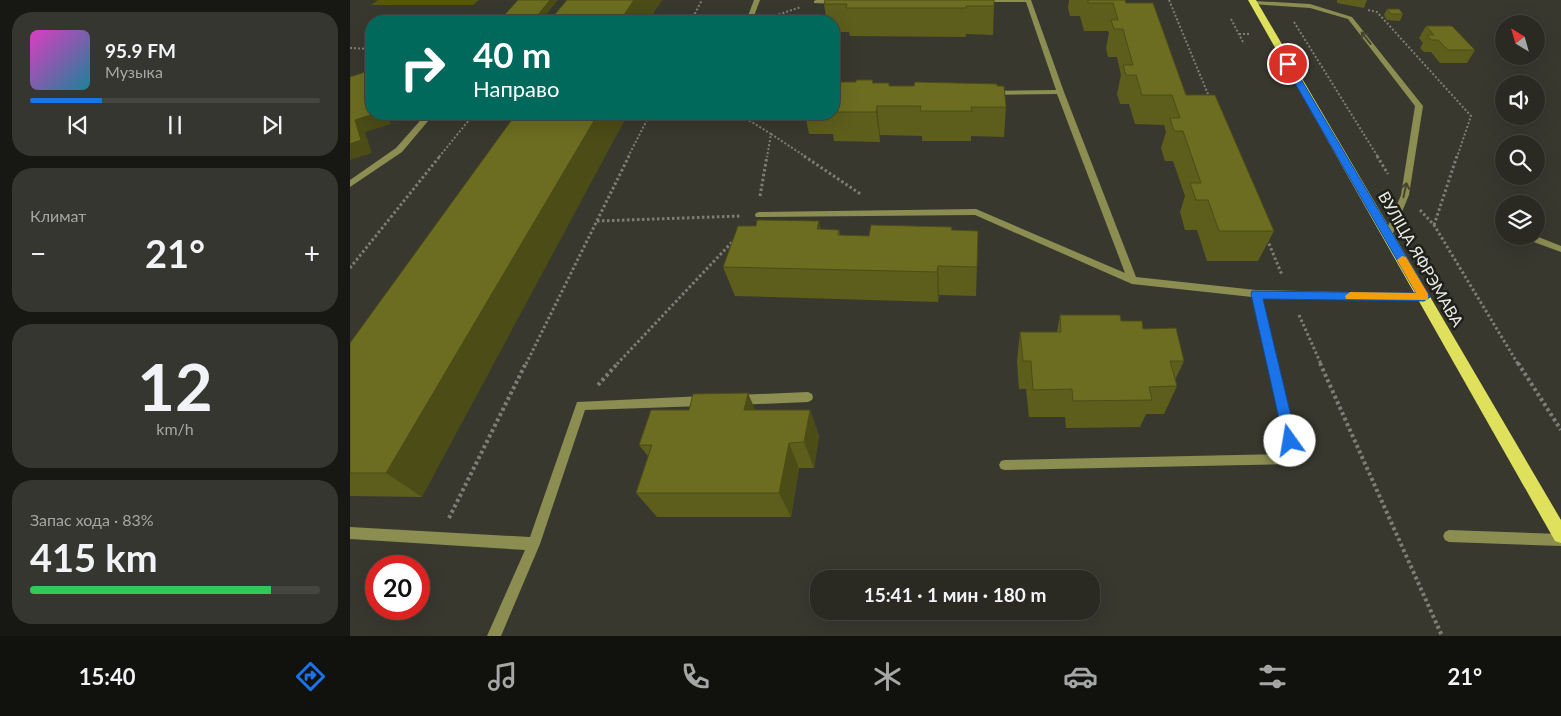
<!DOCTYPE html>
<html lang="ru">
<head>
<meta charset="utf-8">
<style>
	body { margin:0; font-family:Lato,sans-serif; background:#363630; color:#f1f3f6; height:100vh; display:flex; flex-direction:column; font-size:19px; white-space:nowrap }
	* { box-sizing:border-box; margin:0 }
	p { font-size:16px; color:#a5a7a6 }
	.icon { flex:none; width:28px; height:28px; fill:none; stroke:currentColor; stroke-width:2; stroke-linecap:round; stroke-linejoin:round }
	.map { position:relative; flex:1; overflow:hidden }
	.sheet { display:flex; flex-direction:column; gap:12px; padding:12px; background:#171713; width:350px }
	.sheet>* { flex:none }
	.hud { position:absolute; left:15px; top:15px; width:475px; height:105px; border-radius:20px; box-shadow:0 5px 20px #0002,0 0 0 1px #464641; background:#00695c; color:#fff; overflow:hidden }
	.needle { width:32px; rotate:323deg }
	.fabs { position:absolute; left:1145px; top:15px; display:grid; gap:10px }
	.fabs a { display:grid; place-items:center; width:50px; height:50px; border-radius:50%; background:#2a2a23; box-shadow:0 5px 20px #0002,0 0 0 1px #464641; font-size:25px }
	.speed { position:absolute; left:15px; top:555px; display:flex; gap:10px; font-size:25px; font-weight:700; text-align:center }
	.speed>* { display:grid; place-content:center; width:65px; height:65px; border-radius:50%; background:#2a2a23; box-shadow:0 5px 20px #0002,0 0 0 1px #464641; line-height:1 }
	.speed .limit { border:8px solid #d22; background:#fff; color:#111 }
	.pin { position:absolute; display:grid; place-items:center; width:42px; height:42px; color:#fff; margin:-21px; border:2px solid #fff; border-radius:50%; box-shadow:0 1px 5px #0007 }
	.me { position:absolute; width:55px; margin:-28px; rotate:347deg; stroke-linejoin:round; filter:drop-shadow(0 0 4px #0008) }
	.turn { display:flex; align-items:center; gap:18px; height:105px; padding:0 25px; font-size:22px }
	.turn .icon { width:65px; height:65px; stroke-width:2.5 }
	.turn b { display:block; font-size:35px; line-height:42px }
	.big { font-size:38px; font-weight:700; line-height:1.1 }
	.sheet .card { flex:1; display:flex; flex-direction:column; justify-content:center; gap:8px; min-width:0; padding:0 18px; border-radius:20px; background:#363630 }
	.sheet .dial { align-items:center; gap:0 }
	.dial b { font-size:65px; line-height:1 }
	.song { display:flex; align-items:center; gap:15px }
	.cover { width:60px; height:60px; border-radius:8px; background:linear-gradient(135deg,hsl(310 70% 55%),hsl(190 70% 35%)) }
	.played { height:5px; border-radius:2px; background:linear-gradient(90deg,#1a73e8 25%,#464641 25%) }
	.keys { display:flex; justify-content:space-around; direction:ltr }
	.heat { display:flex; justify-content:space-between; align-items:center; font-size:28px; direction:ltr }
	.charge { height:8px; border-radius:4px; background:linear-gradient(90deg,#34c759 83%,#464641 0) }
	.trip { position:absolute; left:460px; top:570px; width:290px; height:50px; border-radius:20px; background:#2a2a23; box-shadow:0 5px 20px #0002,0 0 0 1px #464641; font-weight:700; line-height:50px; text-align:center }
	.tab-bar { display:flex; height:80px; justify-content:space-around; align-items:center; background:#11110e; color:#a5a7a6 }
	.tab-bar .icon { width:35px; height:35px }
	.tab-bar .on { color:#1a73e8 }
	.tab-bar b { font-size:22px; color:#f1f3f6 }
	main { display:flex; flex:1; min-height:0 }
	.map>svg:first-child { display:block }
	.green { fill:#56560d }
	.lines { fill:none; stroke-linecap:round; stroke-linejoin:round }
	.path-far2 { stroke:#7e7e76; stroke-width:2; stroke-dasharray:2 2; stroke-linecap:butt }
	.path-far1 { stroke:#7e7e76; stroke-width:3; stroke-dasharray:2.5 2.5; stroke-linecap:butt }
	.path { stroke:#7e7e76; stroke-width:4; stroke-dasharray:3 3; stroke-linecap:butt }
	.lane { fill:#8b8d51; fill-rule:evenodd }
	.primary { fill:#dfe15c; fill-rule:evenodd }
	.wall { fill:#5d5e1c }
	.shaded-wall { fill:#4c4c17 }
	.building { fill:#6c6d21; stroke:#4c4c17 }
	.oneway { stroke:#45462e }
	.route { fill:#1a73e8; stroke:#114b97 }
	.slow { fill:#f59e0b }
	.labels { text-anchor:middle; stroke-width:5; stroke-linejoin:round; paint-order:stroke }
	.street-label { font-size:16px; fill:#ecece6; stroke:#1f1f1b }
</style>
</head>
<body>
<main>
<section class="sheet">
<div class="card">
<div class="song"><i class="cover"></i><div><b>95.9 FM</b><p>Музыка</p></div></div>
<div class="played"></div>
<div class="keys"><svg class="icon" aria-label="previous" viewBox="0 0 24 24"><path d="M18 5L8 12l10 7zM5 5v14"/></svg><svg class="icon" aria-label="pause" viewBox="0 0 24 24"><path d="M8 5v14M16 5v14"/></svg><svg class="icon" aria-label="next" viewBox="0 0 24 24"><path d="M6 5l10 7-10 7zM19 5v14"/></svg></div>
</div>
<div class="card"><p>Климат</p>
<div class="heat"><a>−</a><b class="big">21°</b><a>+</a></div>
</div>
<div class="card dial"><b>12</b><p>km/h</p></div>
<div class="card"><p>Запас хода · 83%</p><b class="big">415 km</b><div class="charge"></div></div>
</section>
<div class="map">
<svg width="1211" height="636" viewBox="0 0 1211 636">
	<rect width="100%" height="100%" fill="#38382f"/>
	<path class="green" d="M28 0H129L123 5H21Z"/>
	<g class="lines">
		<g class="path-far2">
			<path d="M819 0 860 99"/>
			<path d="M1018 10 1027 12 1121 116 1107 157"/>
			<path d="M421 17 451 7"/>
			<path d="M881 19 894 44"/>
			<path d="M341 21 352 0"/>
			<path d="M944 22 1028 157"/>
			<path d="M889 34H901"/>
			<path d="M0 48 21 49"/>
			<path d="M389 114 421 134 417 157"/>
			<path d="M421 134 456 157"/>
			<path d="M89 157 124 114"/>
			<path d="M278 157 300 114"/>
		</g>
		<g class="path-far1">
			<path d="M454 156 512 195"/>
			<path d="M1027 156 1038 174"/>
			<path d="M410 196 417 156"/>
			<path d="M1070 210 1084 225 1168 364"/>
			<path d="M247 221 391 216"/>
			<path d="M1084 225 1107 156"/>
			<path d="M917 239 932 275"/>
			<path d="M0 268 90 156"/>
			<path d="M949 315 971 364"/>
			<path d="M176 364 279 156"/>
			<path d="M267 364 384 240"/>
		</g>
		<g class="path">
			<path d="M970 363 1092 636"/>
			<path d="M1168 363 1211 430"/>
			<path d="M248 385 268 363"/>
			<path d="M99 518 176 363"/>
		</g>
		<g class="lane">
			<path d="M404 0H410L402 21H396Z"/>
			<path d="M466 0H487L490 2 487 4 464 3V1Z"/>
			<path d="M629 0H681L714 92 786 277 906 290 1077 294 1079 297 1074 301 912 298 951 459 949 463 945 464 655 470 651 469 649 465 651 461 655 460 938 454 902 297 782 284 625 215 406 217 405 215 406 213 409 212 626 209 775 273 707 94 641 95 637 93 641 91 706 90 676 2H632Z"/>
			<path d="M904 1 960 4 1002 17 1073 106 1059 195 1041 238H1035L1034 236 1051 195 1065 106 998 19 960 8 902 4V2Z"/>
			<path d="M76 114H84L52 152 0 187V180L46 148Z"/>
			<path d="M1178 236H1186L1211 246V252L1178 240Z"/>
			<path d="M458 392 462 394 463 397 462 400 458 402 387 405 383 403 381 400 383 397 387 395Z"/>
			<path d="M353 396 357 398 359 401 357 404 353 406 235 410 190 544 151 636H137L175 550 0 539V527L180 537 227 402Z"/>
			<path d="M1099 530 1211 534V546L1099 542 1095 540 1093 536 1095 532Z"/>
		</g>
		<path class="primary" d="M898 0H906L1211 520V543L1205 541Z"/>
	</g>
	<g class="wall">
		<path d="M217 0H312L298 21H202L201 19Z"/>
		<path d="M719 0H775L776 3 924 231 908 261H857L847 230H835L830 212 835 196 823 161H815L811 148 816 132 814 125 785 124 779 104H770L767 94 771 75 767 57H758L756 48 759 33 758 31H734L730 16H720L718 8Z"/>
		<path d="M987 0H1017L1014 8 987 3Z"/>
		<path d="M474 4 644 6 643 35 616 34V37L500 36 499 32H484V21H477Z"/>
		<path d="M1037 9 1053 14 1050 21 1037 20 1034 15Z"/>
		<path d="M1076 26 1125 50 1117 63H1090L1081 52H1074L1070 48 1073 43 1069 38Z"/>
		<path d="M523 80V83H539V86H647L656 107 654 137 621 136V141H572V136L530 135V142L484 141 483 134H459L455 114H484V82H506Z"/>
		<path d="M602 227V230L628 231 626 296 589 295 588 302 385 296 373 267 471 229 489 230 490 235 519 236Z"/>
		<path d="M710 315 771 321 793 329 834 361 825 380 827 386 814 414H796L790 427 716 428 715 417H679L676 389H669L667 361 670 332H707Z"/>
		<path d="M0 343 72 497 0 496Z"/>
		<path d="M405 410H460L469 436 464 468H449L441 517H307L286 493 298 456 289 445Z"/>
	</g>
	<g class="shaded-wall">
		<path d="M200 0H208L191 21H183Z"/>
		<path d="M284 0H312L298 21H272L271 19Z"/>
		<path d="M527 106 530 135V142L526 112Z"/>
		<path d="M23 114H36L41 124 15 132 22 153 0 160V144L5 120Z"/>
		<path d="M248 114H278L72 497 36 473Z"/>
		<path d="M469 221 475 251 467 229Z"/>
		<path d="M588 266 589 295 588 302 587 272Z"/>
		<path d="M398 393 410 421 394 410Z"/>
		<path d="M460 410 469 436 464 468 454 442Z"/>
		<path d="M439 443 449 468 441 517 429 493Z"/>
	</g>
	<g class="building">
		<path d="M168 0H200L183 21H149Z"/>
		<path d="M217 0H284L271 19H201Z"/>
		<path d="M475 0H644V6H616V8H496L497 4H474Z"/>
		<path d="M738 0H775L776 3H803L836 95H865L924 231H869L858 200H846L840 183H851L833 131H824L820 118H830L822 95H792L786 75H776L773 65H783L773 29H764L761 20H768L763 3H738Z"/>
		<path d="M1037 9H1049L1053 14H1041Z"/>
		<path d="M1076 26H1102L1125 50H1098L1088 40H1081L1077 35H1084Z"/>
		<path d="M21 70V114H23L5 120 11 140 0 144V77Z"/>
		<path d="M506 80H523L522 83H539V86H564L565 82 647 84V86H654L656 107H621L622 111H570L571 106H527L526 112H484V82H506Z"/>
		<path d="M166 114H248L36 473H0V343Z"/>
		<path d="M407 220 469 221 467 229 489 230 488 235 519 236 521 225 602 227 601 230 628 231 627 267 588 266 587 272 373 267 388 226H406Z"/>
		<path d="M710 315H770L771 321H792L793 329 826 328 834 361H820L827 386 799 387 802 400 723 401 722 389 683 390 681 361H673L670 332H711Z"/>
		<path d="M398 393 394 410H460L454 442 439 443 429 493H286L302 445H289L301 410H339L343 394Z"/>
	</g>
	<defs><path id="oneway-shaft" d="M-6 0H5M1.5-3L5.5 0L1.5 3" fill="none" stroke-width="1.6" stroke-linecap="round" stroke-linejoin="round" transform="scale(1.25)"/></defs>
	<g class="oneway">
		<use href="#oneway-shaft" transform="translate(1016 38) rotate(-128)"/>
		<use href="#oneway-shaft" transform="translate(1055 190) rotate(-78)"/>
	</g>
	<path class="route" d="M938 61 942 64 1080 297 1074 301 913 299 947 441 945 445 940 447 936 445 934 441 901 294 902 291 1066 293 934 64Z"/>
	<path class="slow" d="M1052 256 1056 257 1078 294V300L996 299 995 296 1000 292 1066 293 1047 260Z"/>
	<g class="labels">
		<g class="street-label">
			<text transform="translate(1071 259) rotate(60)" y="6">ВУЛІЦА ЯФРЭМАВА</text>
		</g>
	</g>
</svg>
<div class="fabs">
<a><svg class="needle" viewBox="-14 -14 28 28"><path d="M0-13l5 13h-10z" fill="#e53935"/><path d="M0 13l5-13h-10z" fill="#a5a7a6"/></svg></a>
<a><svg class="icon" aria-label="sound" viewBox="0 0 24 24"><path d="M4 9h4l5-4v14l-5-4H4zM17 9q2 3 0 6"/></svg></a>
<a><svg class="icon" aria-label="search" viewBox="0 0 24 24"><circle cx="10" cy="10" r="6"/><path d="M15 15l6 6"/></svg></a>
<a><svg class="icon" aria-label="layers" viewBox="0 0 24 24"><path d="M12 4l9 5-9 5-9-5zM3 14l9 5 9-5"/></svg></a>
</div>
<div class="speed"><div class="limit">20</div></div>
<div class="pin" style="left:938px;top:64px;background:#d93025"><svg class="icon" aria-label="arrive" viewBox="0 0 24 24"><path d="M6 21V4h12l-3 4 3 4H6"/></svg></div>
<svg class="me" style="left:940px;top:441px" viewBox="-20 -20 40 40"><circle r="19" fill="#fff"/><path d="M0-13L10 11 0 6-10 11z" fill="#1a73e8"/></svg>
<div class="trip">15:41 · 1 мин · 180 m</div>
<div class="hud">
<div class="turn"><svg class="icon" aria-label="right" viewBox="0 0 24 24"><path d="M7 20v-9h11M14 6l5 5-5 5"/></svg><div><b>40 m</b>Направо</div></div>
</div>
</div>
</main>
<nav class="tab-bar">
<b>15:40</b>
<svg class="icon on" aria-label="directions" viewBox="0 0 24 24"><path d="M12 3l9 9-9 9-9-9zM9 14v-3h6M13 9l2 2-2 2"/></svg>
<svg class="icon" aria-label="music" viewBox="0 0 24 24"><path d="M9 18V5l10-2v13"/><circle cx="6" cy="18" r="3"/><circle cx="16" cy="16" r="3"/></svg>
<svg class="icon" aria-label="phone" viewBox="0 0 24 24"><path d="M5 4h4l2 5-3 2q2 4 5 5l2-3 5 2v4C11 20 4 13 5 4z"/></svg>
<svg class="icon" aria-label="climate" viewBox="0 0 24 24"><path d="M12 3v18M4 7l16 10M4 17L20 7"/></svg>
<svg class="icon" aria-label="car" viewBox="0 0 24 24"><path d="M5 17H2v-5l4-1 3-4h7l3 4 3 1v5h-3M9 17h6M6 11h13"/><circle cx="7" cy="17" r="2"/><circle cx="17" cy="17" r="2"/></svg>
<svg class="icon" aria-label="filters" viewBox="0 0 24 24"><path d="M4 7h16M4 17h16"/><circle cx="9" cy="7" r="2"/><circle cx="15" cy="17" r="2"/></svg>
<b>21°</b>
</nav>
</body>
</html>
